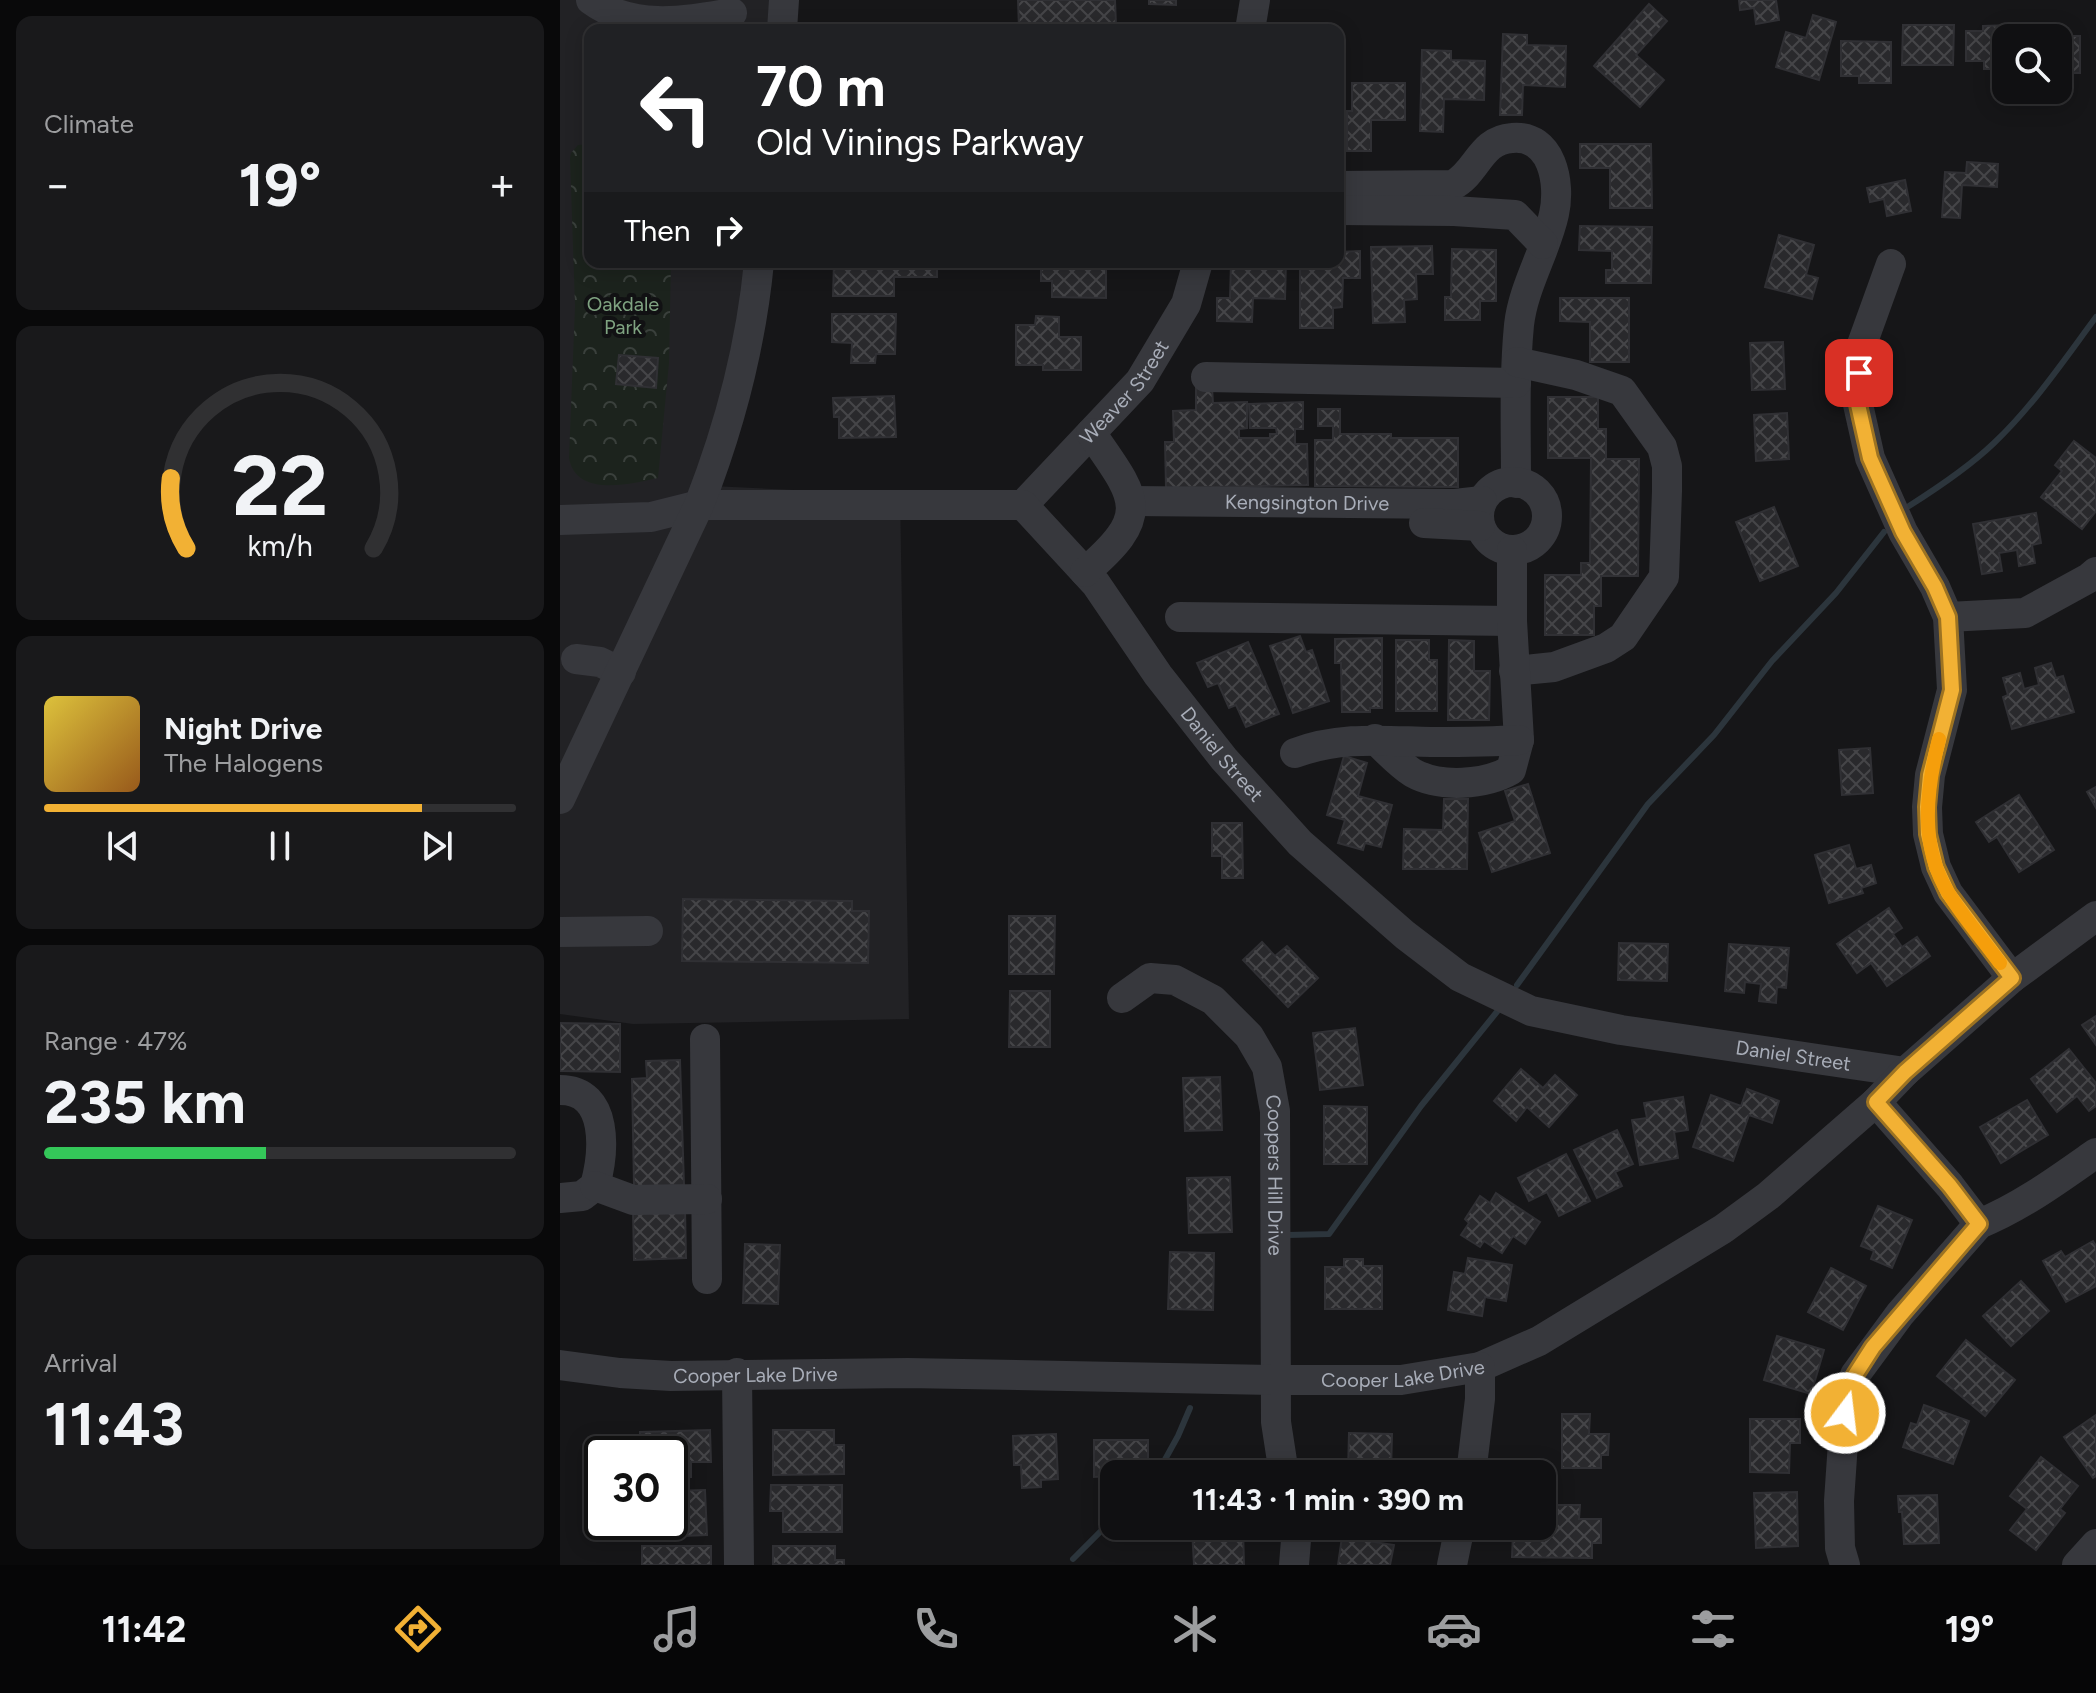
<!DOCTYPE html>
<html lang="en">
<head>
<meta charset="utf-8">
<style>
	body { margin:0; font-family:Figtree,sans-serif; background:#19191b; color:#f1f3f6; height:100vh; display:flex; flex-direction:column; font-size:30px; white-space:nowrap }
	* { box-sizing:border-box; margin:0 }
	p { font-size:26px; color:#9c9d9f }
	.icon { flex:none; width:44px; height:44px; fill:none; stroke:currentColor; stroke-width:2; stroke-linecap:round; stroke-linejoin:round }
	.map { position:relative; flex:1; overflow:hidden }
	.side { display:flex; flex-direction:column; gap:16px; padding:16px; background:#09090a; width:560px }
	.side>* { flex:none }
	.top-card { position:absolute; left:24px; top:24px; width:760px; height:244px; border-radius:16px; box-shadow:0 4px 20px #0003,0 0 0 2px #303032; background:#202124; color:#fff; overflow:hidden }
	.tools { position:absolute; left:1432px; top:24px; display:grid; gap:16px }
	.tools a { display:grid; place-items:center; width:80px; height:80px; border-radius:16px; background:#101012; box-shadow:0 4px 20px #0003,0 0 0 2px #303032; font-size:40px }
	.speed { position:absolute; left:24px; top:1436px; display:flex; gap:16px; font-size:40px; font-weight:700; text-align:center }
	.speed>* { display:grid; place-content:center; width:104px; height:104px; border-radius:50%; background:#101012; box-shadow:0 4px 20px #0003,0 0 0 2px #303032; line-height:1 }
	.speed .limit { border:4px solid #111; border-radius:12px; background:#fff; color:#111 }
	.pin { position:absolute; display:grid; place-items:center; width:68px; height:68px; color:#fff; margin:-34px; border-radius:16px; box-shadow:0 4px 12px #0006 }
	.me { position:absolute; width:88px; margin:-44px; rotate:15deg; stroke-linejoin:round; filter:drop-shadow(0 0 6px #0008) }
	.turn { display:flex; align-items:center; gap:28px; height:168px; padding:0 40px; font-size:36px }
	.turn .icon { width:104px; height:104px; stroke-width:2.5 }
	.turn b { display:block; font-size:56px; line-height:68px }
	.then { display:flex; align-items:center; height:76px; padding:0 40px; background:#0003; gap:16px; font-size:30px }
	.big { font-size:60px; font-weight:700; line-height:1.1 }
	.side .tile { flex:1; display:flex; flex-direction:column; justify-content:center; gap:12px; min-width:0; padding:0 28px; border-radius:16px; background:#19191b }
	.side .dial { align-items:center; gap:0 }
	.dial svg { height:208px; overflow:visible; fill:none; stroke:#303032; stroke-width:7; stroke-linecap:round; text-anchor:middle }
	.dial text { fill:#f1f3f6; stroke:none }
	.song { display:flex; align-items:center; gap:24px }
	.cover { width:96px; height:96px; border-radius:12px; background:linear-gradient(135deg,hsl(50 70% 55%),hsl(30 70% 35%)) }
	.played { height:8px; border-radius:4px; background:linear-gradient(90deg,#f2b134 80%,#303032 80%) }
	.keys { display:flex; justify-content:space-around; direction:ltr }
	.heat { display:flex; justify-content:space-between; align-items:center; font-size:44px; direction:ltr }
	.charge { height:12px; border-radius:6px; background:linear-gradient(90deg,#34c759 47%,#303032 0) }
	.trip { position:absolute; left:540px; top:1460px; width:456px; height:80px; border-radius:16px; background:#101012; box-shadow:0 4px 20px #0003,0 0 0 2px #303032; font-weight:700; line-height:80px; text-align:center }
	.menu { display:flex; height:128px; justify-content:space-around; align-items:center; background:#060607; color:#9c9d9f }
	.menu .icon { width:56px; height:56px }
	.menu .current { color:#f2b134 }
	.menu b { font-size:36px; color:#f1f3f6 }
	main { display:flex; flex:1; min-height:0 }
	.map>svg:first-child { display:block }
	.built { fill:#222225 }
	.park { fill:url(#park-crowns) }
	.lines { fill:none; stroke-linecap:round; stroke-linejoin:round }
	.stream { stroke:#2c353c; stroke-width:6 }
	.building { fill:url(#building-cross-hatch); stroke:#303034; stroke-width:2 }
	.minor { stroke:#37383d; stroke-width:30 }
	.route-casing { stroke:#9d7322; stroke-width:20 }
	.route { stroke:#f2b134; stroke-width:14 }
	.slow { stroke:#f59e0b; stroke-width:14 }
	.labels { text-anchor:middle; stroke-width:8; stroke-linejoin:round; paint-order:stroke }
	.park-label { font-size:20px; fill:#7fa381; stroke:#111113 }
	.street-label { font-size:20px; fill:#a8adb8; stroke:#111113 }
</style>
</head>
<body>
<main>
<section class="side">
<div class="tile"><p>Climate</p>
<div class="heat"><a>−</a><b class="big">19°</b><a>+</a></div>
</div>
<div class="tile dial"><svg viewBox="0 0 100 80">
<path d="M14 69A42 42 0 1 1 86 69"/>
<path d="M14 69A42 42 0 0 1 8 42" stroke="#f2b134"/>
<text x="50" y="56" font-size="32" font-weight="700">22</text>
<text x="50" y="72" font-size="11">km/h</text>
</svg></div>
<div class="tile">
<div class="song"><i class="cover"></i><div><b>Night Drive</b><p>The Halogens</p></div></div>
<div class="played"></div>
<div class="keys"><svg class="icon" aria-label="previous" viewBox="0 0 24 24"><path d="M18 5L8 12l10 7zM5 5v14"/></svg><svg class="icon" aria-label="pause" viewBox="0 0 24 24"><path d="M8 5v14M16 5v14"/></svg><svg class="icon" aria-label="next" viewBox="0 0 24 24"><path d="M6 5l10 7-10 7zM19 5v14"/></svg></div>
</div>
<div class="tile"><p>Range · 47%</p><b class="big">235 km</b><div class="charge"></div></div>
<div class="tile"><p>Arrival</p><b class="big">11:43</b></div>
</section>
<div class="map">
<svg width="1536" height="1565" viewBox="0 0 1536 1565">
	<defs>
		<pattern id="park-crowns" width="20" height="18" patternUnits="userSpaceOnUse" patternTransform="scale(2)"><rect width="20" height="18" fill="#1c231d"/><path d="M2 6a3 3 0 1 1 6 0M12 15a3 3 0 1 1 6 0" fill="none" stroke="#3a403c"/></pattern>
		<pattern id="building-cross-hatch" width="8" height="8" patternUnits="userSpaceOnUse" patternTransform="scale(2)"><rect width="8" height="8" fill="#29292c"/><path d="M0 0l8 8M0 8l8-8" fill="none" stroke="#454548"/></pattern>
	</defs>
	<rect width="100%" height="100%" fill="#161618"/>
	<path class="built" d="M0 0H213L211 30H30V262H192L184 360 131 485 340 495 349 1019 73 1024 0 1014Z"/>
	<path class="park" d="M30 144V262H111L109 363 98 478C71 484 16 498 9 458L15 306 10 158 11 153 18 145Z"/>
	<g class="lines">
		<g class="stream">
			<path d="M1349 506C1379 487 1409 467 1434 443 1473 406 1504 360 1536 317"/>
			<path d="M957 985 1088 804 1154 735 1212 661 1276 593 1324 532"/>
			<path d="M728 1235 769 1234 861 1106 940 1008"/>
			<path d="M597 1474 618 1436 630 1408"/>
			<path d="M513 1559 554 1518"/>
		</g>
	</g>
	<g class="building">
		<path d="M458 0H555L556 25 565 24V30L459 29Z"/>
		<path d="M589 0H616V5L589 4Z"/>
		<path d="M1179 0H1216L1219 20 1196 24 1194 8 1180 10Z"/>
		<path d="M1089 4 1107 21 1076 55 1104 80 1080 107 1034 66Z"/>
		<path d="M1253 15 1276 22 1259 80 1216 67 1226 32 1246 38Z"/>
		<path d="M1343 25H1394L1393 65H1342Z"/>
		<path d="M1452 25V38H1446V69H1424V61H1406V31H1423V26Z"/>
		<path d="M1469 32H1490L1489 36H1520V73H1502V81H1498V38H1469Z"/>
		<path d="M943 34 967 35V45L1006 46 1005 87 963 85 962 115H940Z"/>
		<path d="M1281 41 1331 42V83H1299V76H1281Z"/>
		<path d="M862 50 891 51V60L925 61 924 100 884 99 883 132 860 131Z"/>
		<path d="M792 83H845V120H811V151H787V111H792Z"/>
		<path d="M1020 144H1091L1092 208H1050V168H1020Z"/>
		<path d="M1407 162 1438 164 1437 187 1402 185 1400 218 1382 217 1385 172 1406 173Z"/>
		<path d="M1345 180 1351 211 1327 216 1324 199 1310 202 1307 188Z"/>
		<path d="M1020 226 1092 227 1091 283H1046V270H1052V251L1019 250Z"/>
		<path d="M1219 235 1254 245 1246 275 1258 278 1252 299 1205 287Z"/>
		<path d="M872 246 873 274H856L857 299 844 300 845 322 813 323 811 247Z"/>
		<path d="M892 249 936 250V301H920V320H885V297H891Z"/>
		<path d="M800 251V278H783L782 307 773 308V328H740V262H778V252Z"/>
		<path d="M274 262H377V277H334V296H273Z"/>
		<path d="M481 262H546V298L492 297V281H481Z"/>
		<path d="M671 262H726L725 299 693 298 692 322 657 321V298H670Z"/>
		<path d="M1000 298H1069V362H1030V322L1000 321Z"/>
		<path d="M272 314H336L335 354H316L315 363H291L292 343 272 342Z"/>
		<path d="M476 316 499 317V337H521V370H483V365H456V325H475Z"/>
		<path d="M1223 342 1225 389 1192 390 1190 343Z"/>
		<path d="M59 355 98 358 96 388 56 384Z"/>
		<path d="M636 387H652L653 403 687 402V428L679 429V438H710V434H717L716 428H690L689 404 743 402V429H735V444H747L748 485 606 488 605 442H614L613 411 636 410Z"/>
		<path d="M334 396 336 437 279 438V417H274L273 398Z"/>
		<path d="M988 397H1038V429H1046V459H1079L1078 576H1041V606H1034V635H985V575H1021V563H1030L1031 458H988Z"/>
		<path d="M758 409H780V434H831V438H898V487L755 486V440H773V426H758Z"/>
		<path d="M1227 413 1229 459 1196 461 1194 415Z"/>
		<path d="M1514 441 1536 458V511L1522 529 1481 497 1502 471 1495 465Z"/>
		<path d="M1214 507 1238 566 1200 581 1176 522Z"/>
		<path d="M1476 513 1481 543 1472 545 1475 563 1459 566 1457 550 1439 553 1442 571 1422 574 1413 524Z"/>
		<path d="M740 636 746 652 752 650 769 701 733 713 710 646Z"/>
		<path d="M822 638V708H810V712H782L781 663H775V639Z"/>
		<path d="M836 640H869V660H877V711H836Z"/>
		<path d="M889 640 914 641V671H930L929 720H888Z"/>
		<path d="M688 642 719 714 686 727 676 705 669 708 658 683 648 687 637 663Z"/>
		<path d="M1491 663 1496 678 1503 676 1514 712 1452 729 1443 697 1448 695 1443 678 1460 673 1464 689 1479 685 1475 668Z"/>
		<path d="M1310 748 1313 793 1282 795 1279 750Z"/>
		<path d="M784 756 807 763 798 796 832 805 821 847 805 843 803 850 778 843 785 820 767 815Z"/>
		<path d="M968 784 990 853 932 872 919 833 955 821 945 791Z"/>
		<path d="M1536 787V808L1527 792Z"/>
		<path d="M1459 795 1494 850 1459 872 1437 837 1429 842 1416 822Z"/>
		<path d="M884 799H908L907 869H843L844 829 883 830Z"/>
		<path d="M652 823H682L683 878H662V856H652Z"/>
		<path d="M1289 845 1296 869 1311 865 1316 883 1301 888 1303 893 1269 903 1255 855Z"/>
		<path d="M123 899 292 901V911H309L308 963 122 961Z"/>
		<path d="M1329 908 1342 928 1333 934 1342 947 1357 937 1370 956 1327 986 1311 963 1297 973 1277 944Z"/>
		<path d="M449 916H495L494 974H449Z"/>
		<path d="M702 942 715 956 727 946 758 978 728 1007 683 960Z"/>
		<path d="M1059 943 1108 944 1107 981 1058 980Z"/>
		<path d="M1169 944 1229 948 1226 988 1217 987 1216 1003 1199 1001 1201 984 1185 982 1184 993 1165 991Z"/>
		<path d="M450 991H490V1047H449Z"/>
		<path d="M1536 1016V1045L1522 1025Z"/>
		<path d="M0 1023 60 1024V1072L0 1071Z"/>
		<path d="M795 1028 803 1085 760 1090 753 1033Z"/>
		<path d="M1509 1049 1536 1083V1106L1529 1111 1517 1096 1497 1112 1471 1079Z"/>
		<path d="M120 1060 124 1185 74 1186 72 1079 87 1078 86 1061Z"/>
		<path d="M961 1069 983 1088 995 1075 1017 1095 989 1127 967 1107 956 1121 934 1101Z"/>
		<path d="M660 1077 662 1130 625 1131 623 1078Z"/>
		<path d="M1187 1089 1219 1101 1212 1123 1189 1115 1173 1161 1133 1147 1151 1095 1181 1106Z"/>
		<path d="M1123 1097 1128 1130 1114 1132 1118 1158 1080 1165 1072 1120 1087 1118 1084 1103Z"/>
		<path d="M1467 1100 1488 1135 1441 1163 1420 1127Z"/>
		<path d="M764 1106 807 1107V1164H764Z"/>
		<path d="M1057 1130 1073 1164 1055 1172 1062 1186 1037 1198 1014 1150Z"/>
		<path d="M1006 1154 1030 1201 999 1216 987 1192 969 1201 958 1178Z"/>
		<path d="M670 1177 672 1232 629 1233 627 1178Z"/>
		<path d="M936 1193 980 1222 965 1244 953 1236 942 1253 924 1241 920 1247 901 1235 909 1223 905 1219 920 1196 930 1203Z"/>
		<path d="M1318 1206 1352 1220 1332 1268 1311 1259 1314 1251 1301 1246Z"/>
		<path d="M125 1209 126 1258 74 1260 73 1211Z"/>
		<path d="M1533 1241 1536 1246V1286L1506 1302 1483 1261 1501 1251 1505 1257Z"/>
		<path d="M185 1244 220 1245 218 1304 183 1303Z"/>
		<path d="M610 1252 654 1253 653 1310 608 1309Z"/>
		<path d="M908 1258 952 1265 946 1301 925 1297 922 1316 888 1310 894 1272 905 1274Z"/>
		<path d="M784 1259H803V1266H822V1309H765V1267H784Z"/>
		<path d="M1271 1268 1306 1286 1283 1330 1248 1312Z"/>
		<path d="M1461 1281 1489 1311 1451 1346 1423 1316Z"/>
		<path d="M1217 1336 1264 1350 1251 1394 1204 1380Z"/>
		<path d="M1406 1340 1455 1380 1425 1416 1377 1376Z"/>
		<path d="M1364 1405 1409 1421 1393 1464 1343 1447 1351 1423 1357 1425Z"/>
		<path d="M1002 1414H1030L1029 1434H1049L1048 1455H1041V1468H1002Z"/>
		<path d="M1536 1415V1476L1533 1478 1504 1437Z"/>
		<path d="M1190 1419H1240V1443H1230L1229 1473 1190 1472Z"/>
		<path d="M150 1430 151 1462H131V1477L110 1478V1454H80V1432Z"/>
		<path d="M213 1430H274V1445H284V1474L213 1475Z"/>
		<path d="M789 1433 832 1434 831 1474H777V1471H788Z"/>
		<path d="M496 1434 498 1479 481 1480V1487L462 1488 461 1465H454L453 1436Z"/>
		<path d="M534 1440H588V1474L534 1477Z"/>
		<path d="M1481 1457 1518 1486 1500 1509 1505 1513 1476 1550 1450 1530 1467 1509 1450 1496Z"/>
		<path d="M211 1485H282V1532H223V1511H210Z"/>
		<path d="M145 1490 147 1535 97 1537V1522L86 1523V1522H110V1491Z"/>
		<path d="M1237 1492 1238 1546 1196 1548 1194 1493Z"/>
		<path d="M1377 1495 1379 1543 1344 1544 1342 1512H1339L1338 1496Z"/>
		<path d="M982 1505H1020L1019 1519H1041V1543H1032V1558L952 1557 953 1532 977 1533 978 1526H982Z"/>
		<path d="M683 1527 684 1565H634L632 1529Z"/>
		<path d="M782 1537 834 1545 830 1565H778Z"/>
		<rect x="82" y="1546" width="69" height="19"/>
		<path d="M213 1546H275V1560H284V1565H213Z"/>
	</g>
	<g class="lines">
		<g class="minor">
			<path d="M31 0C73 31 125 21 172 13"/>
			<path d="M222 30 224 0"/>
			<path d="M690 30 695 0"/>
			<path d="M778 186 893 185C917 173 920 140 952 138 992 134 1001 183 994 214 986 251 963 287 959 325 954 377 956 430 956 483"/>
			<path d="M778 210 894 211 955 215 983 244"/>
			<path d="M1331 264 1301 347 1297 400 1310 458 1343 532 1375 587 1388 617 1392 690 1370 775 1367 807 1368 834 1376 867 1388 893 1452 978"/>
			<path d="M646 377 956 383"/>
			<circle cx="953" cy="516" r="34"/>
			<path id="s1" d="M571 501 895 504 922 501"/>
			<path id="s2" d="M463 505 580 381 626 304 638 262"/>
			<path id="s3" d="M0 520 91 517 139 505H463L536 584 598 675 664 759 740 843 845 935 900 977 971 1011 1061 1030 1345 1072"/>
			<path d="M864 523 920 526"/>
			<path d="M525 572C593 514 577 499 531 433"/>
			<path d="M620 617 952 621"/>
			<path d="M1388 617 1465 613 1529 578 1536 572"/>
			<path d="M16 659 40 662 61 672"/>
			<path d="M954 671 994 667 1046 648 1063 637 1104 577 1107 491V466L1102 447 1062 391 1016 375 957 362"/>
			<path d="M815 739C827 751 839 764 853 773 880 788 925 785 951 770L959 740 952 621V550"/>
			<path d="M735 753C781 736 823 741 871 742 900 742 929 742 959 740"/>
			<path d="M0 799 139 505C170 426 191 346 199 262"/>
			<path d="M0 932 88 931"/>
			<path id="s4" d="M562 998 590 978 615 980 653 1000 689 1036 707 1067 715 1111 716 1422 724 1474"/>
			<path d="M145 1039 147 1279"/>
			<path d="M0 1090C50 1090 44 1153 35 1186L22 1196 0 1198"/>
			<path d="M1316 1102 1390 1186 1419 1224"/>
			<path d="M35 1186 73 1200 147 1199"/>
			<path id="s5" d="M0 1365 60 1373 111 1376 348 1373 716 1380H841L920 1367 979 1341 1163 1229 1208 1196 1316 1102 1345 1072 1452 978 1536 916"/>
			<path d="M177 1373 179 1565"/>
			<path d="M911 1474 920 1399V1367"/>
			<path d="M734 1526 736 1540 734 1565"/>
			<path d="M892 1565 900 1526"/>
			<path d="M1285 1565 1280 1548 1279 1501 1285 1413 1295 1375 1340 1314 1419 1224C1461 1207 1499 1179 1536 1153"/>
			<path d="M1517 1565 1536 1544"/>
		</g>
	</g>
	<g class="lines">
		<g class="route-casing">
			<path id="route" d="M1285 1413 1295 1375 1313 1347 1419 1224 1390 1186 1316 1102 1345 1072 1452 978 1388 893 1376 867 1368 834 1367 807 1370 775 1392 690 1388 617 1375 587 1343 532 1310 458 1297 400 1299 373"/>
		</g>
		<use href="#route" class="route"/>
		<path class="slow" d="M1379 739C1366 791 1359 846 1389 894 1404 918 1423 940 1440 963"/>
	</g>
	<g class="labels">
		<g class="park-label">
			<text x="63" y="311">Oakdale<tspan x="63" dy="23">Park</tspan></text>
		</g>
		<g class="street-label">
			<text dy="7" stroke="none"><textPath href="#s2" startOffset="152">Weaver Street</textPath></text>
			<text dy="7" stroke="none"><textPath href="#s1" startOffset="176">Kengsington Drive</textPath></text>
			<text dy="7" stroke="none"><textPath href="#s3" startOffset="784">Daniel Street</textPath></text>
			<text dy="7" stroke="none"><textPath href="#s3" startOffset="1456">Daniel Street</textPath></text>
			<text dy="7" stroke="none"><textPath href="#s4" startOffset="298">Coopers Hill Drive</textPath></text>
			<text dy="7" stroke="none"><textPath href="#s5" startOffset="844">Cooper Lake Drive</textPath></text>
			<text dy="7" stroke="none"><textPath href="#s5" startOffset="196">Cooper Lake Drive</textPath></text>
		</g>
	</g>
</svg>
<div class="tools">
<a><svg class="icon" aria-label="search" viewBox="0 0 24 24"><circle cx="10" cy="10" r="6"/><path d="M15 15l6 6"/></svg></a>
</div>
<div class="speed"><div class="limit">30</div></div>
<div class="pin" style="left:1299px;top:373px;background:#d93025"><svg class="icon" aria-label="arrive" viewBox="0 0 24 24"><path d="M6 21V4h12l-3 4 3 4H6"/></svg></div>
<svg class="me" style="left:1285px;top:1413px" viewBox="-20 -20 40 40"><circle r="17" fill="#f2b134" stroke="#fff" stroke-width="3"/><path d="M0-11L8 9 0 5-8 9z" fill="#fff"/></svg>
<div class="trip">11:43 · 1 min · 390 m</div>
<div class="top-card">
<div class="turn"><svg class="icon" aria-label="left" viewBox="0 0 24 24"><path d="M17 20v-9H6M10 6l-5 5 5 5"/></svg><div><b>70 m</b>Old Vinings Parkway</div></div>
<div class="then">Then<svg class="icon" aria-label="right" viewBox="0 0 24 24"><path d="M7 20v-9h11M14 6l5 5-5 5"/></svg></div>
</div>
</div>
</main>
<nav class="menu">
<b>11:42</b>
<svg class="icon current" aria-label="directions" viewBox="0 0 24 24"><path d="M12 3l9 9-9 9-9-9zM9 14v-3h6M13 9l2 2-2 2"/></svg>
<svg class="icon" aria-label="music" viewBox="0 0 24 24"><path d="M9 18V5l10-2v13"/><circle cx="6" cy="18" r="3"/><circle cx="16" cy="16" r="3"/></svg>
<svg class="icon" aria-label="phone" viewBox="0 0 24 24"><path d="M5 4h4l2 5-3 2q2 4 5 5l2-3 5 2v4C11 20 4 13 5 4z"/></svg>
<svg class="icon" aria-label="climate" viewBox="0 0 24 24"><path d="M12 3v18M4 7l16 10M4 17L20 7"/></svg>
<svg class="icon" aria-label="car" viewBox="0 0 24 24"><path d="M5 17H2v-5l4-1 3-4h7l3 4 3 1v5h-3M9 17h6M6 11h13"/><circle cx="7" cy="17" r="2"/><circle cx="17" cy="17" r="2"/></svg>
<svg class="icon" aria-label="filters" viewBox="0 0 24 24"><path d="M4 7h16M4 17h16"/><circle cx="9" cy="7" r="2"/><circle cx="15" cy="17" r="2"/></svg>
<b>19°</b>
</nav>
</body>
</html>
